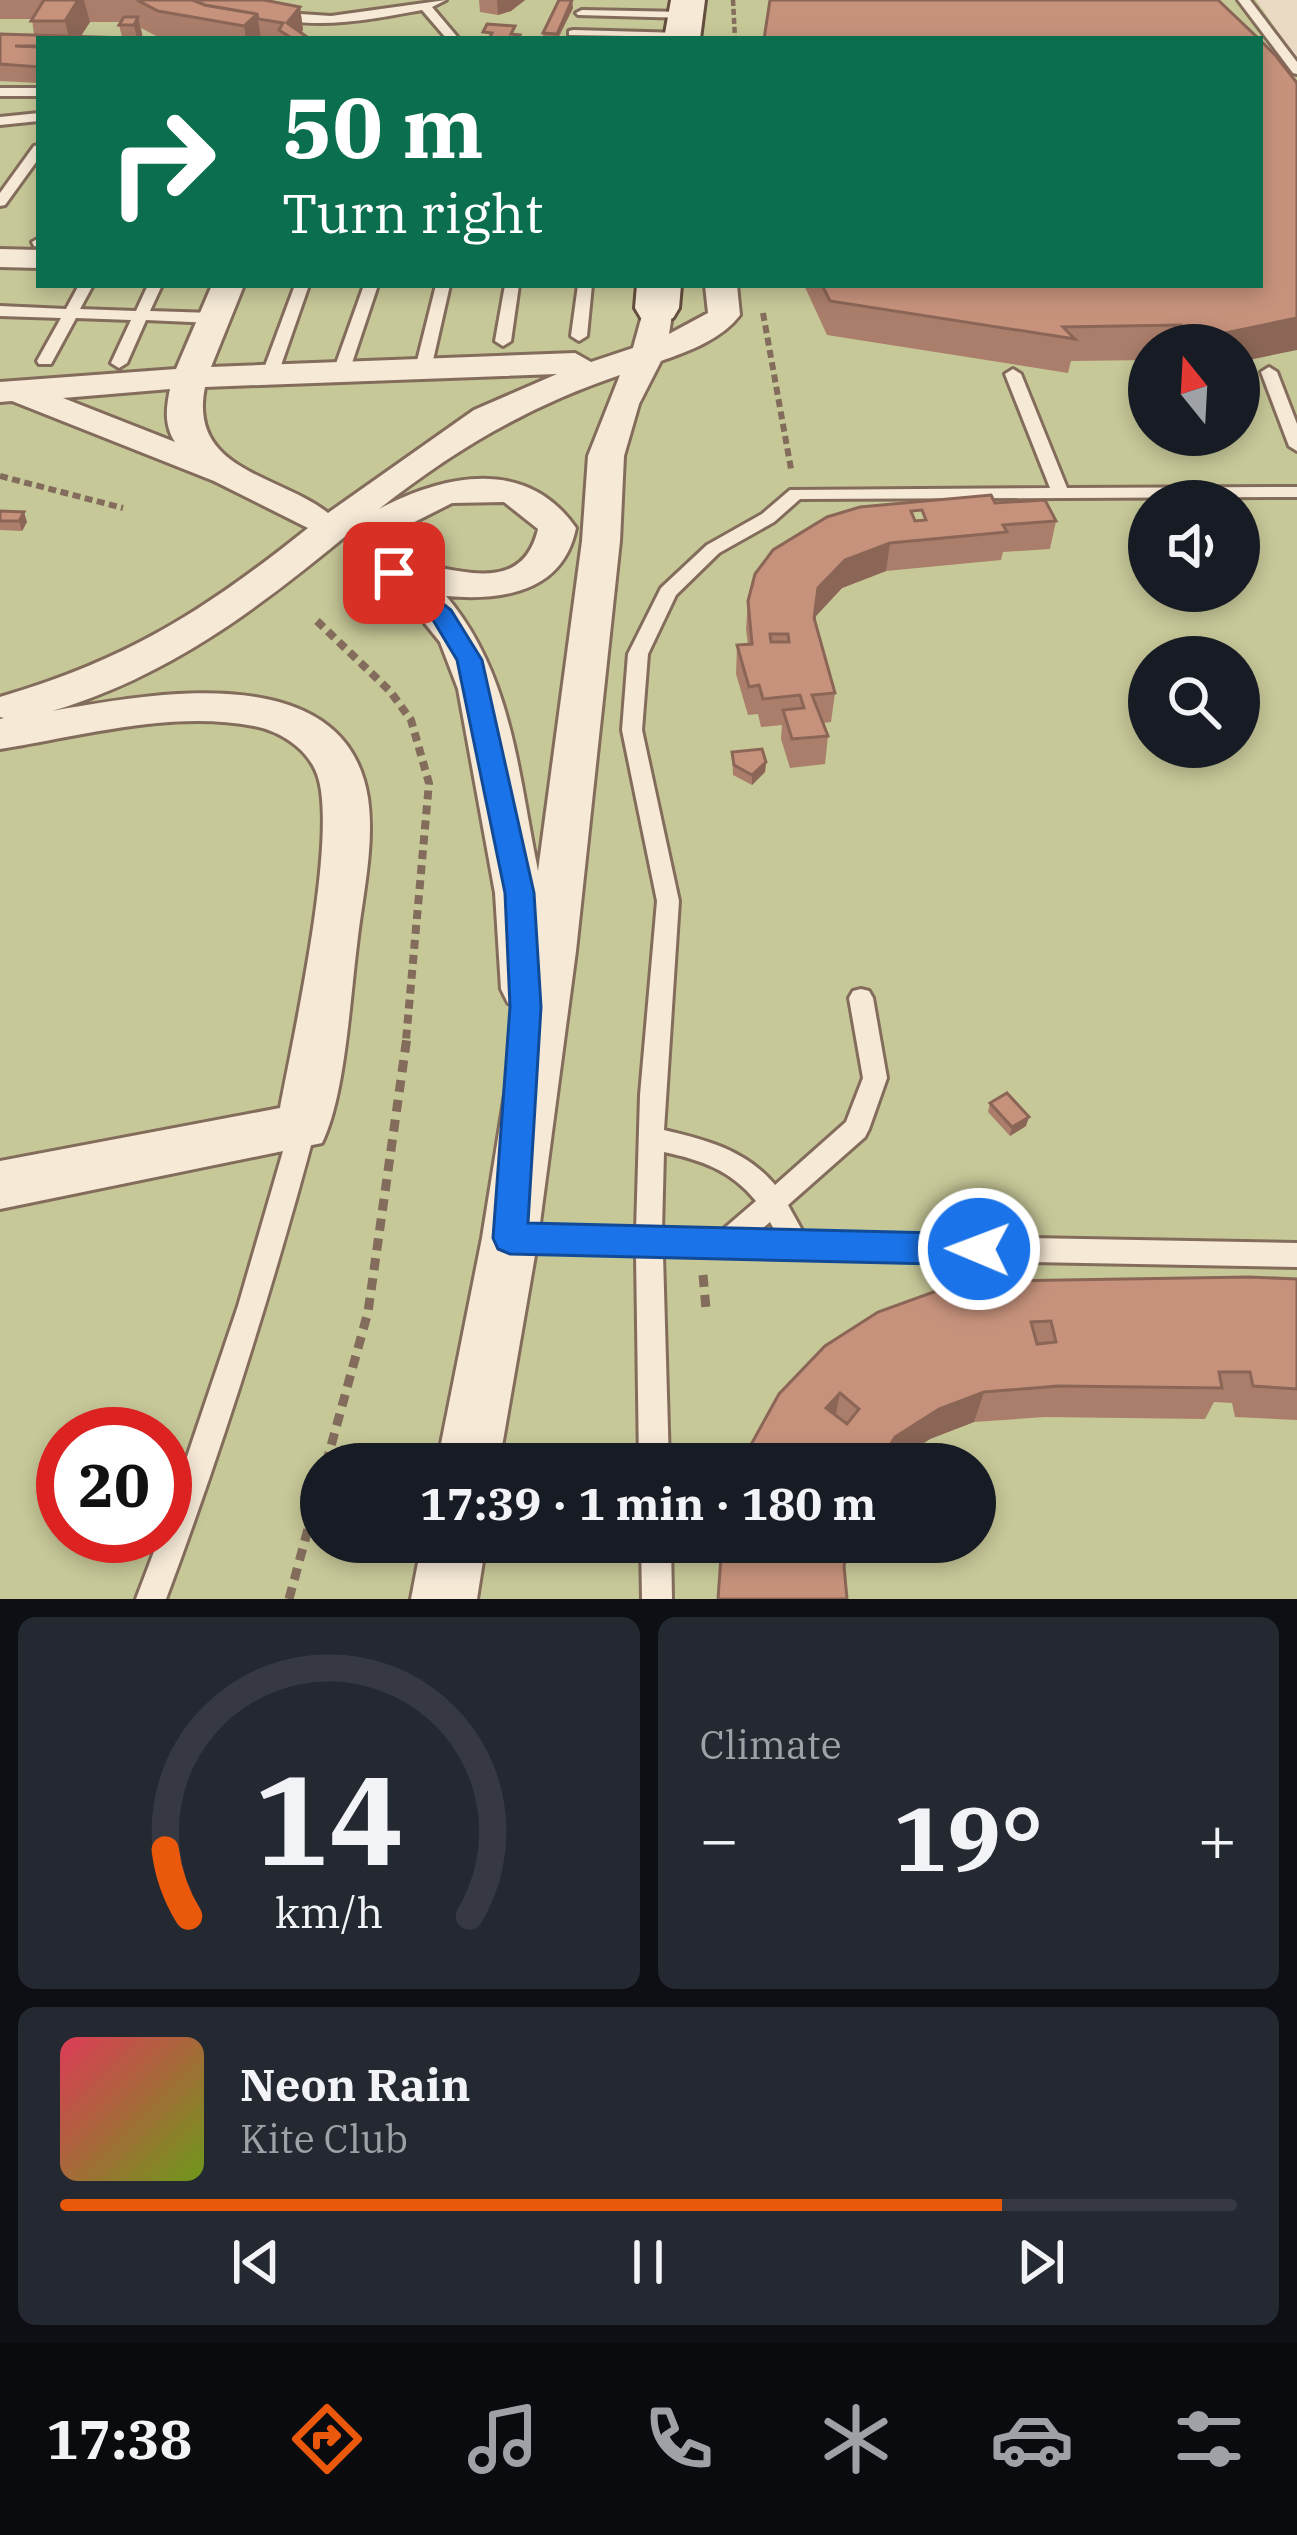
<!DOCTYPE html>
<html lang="en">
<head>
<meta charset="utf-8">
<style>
	body { margin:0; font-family:"IBM Plex Serif",serif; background:#242831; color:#f1f3f6; height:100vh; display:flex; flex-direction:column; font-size:45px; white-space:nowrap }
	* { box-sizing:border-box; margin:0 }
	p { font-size:39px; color:#9ea1a6 }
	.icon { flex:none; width:66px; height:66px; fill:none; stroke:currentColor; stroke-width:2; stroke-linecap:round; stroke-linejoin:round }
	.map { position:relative; height:1599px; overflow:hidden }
	.side { display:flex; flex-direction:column; gap:18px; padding:18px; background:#0d0f14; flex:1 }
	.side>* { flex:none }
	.guide { position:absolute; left:36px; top:36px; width:1227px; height:252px; border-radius:0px; box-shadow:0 6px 18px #0003; background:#0b6e4f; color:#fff; overflow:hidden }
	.needle { width:78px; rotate:342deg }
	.fabs { position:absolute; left:1128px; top:324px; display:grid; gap:24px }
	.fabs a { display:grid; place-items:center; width:132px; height:132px; border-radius:50%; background:#171b24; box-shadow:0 6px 18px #0003; font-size:60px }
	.speed { position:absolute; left:36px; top:1407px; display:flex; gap:24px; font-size:60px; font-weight:700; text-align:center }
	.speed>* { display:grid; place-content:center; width:156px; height:156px; border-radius:50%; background:#171b24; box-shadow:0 6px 18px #0003; line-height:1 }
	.speed .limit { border:18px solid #d22; background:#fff; color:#111 }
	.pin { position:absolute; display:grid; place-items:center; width:102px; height:102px; color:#fff; margin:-51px; border-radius:24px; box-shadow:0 6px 18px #0006 }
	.me { position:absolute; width:132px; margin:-66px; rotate:271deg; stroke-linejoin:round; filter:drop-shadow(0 0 9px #0008) }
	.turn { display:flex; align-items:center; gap:42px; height:252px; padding:0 48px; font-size:54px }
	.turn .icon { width:156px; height:156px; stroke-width:2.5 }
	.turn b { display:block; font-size:84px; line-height:102px }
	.big { font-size:90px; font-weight:800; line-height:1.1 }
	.side .widget { flex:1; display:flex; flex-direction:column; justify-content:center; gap:18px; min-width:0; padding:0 42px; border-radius:18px; background:#242831 }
	.side .dial { align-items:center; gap:0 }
	.dial svg { height:312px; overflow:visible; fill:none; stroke:#363941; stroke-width:7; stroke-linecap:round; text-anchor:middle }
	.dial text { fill:#f1f3f6; stroke:none }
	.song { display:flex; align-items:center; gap:36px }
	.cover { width:144px; height:144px; border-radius:18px; background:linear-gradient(135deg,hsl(350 70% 55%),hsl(80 70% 35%)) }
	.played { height:12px; border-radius:6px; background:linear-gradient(90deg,#ea580c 80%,#363941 80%) }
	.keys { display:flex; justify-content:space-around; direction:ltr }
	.heat { display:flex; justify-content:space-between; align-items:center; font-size:66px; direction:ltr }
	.side .tiles { flex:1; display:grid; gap:18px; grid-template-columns:1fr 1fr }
	.widget:last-child { grid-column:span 2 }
	.trip { position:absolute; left:300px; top:1443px; width:696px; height:120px; border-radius:60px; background:#171b24; box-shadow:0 6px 18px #0003; font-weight:800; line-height:120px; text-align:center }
	.dock { display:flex; height:192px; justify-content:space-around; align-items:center; background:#090b0e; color:#9ea1a6 }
	.dock .icon { width:84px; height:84px }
	.dock .active { color:#ea580c }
	.dock b { font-size:54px; color:#f1f3f6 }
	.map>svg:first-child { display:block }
	.green { fill:#c7c898; fill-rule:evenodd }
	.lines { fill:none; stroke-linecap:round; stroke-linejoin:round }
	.street-tunnel { stroke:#c6b6a2; stroke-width:34; stroke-dasharray:34 18; stroke-linecap:butt }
	.lane-casing { stroke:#836c5b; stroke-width:6 }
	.street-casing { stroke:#836c5b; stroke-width:6 }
	.secondary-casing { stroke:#654e3f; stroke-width:6 }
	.path-far3 { stroke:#836c5b; stroke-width:4.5; stroke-dasharray:6 3; stroke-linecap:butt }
	.path-far2 { stroke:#836c5b; stroke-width:6; stroke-dasharray:8 4.5; stroke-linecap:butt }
	.path-far1 { stroke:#836c5b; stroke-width:8; stroke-dasharray:9 6; stroke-linecap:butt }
	.path { stroke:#836c5b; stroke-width:9; stroke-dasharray:12 8; stroke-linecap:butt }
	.lane { fill:#f6e9d6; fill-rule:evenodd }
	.street { fill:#f6e9d6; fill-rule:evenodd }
	.secondary { fill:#f6e9d6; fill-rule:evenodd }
	.wall { fill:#aa7e6b; fill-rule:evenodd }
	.shaded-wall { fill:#8b6657 }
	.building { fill:#c6927c; stroke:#8b6657; stroke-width:3; fill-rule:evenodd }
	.route { fill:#1a73e8; stroke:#114b97; stroke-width:3 }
</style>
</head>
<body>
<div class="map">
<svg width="1297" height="1599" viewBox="0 0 1297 1599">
	<rect width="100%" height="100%" fill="#eadac3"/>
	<path class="green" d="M0 0H1256L1297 59V1599H0ZM39 39H1260V285H39ZM1149 345H1239V435H1149ZM1149 501H1239V591H1149ZM1149 657H1239V747H1149ZM63 1434H165V1536H63ZM321 1464H975V1542H321Z"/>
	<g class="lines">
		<path class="street-tunnel" d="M312 518 373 559"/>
		<g class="lane-casing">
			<g id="lane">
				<path d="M234 0H249L285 13 331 16 446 0 432 7 459 39H447L422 10C362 21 289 37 234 0Z"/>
				<path d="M1238 0H1250L1297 62V74L1293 73Z"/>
				<path d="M582 10 687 12 693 15 687 18 578 15 576 13Z"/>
				<path d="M573 30 683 33 689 37 569 35V31Z"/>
				<rect x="0" y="88" width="39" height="8"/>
				<path d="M39 113V121L0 125V117Z"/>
				<path d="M39 145V158L5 205 0 206V193L34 146Z"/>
				<path d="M39 238V247L34 246 32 242Z"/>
				<path d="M79 285H93L80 309 136 311 148 285H162L150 311 213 313 221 318 213 323 146 320 127 363 119 368 111 363 131 320 76 318 51 364H39L37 361 61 318 0 316V306L66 309Z"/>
				<path d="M295 285H309L278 374 276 377H264L262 374Z"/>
				<path d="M364 285H378L349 372 347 375H335L333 372Z"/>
				<path d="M436 285H450L431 369 423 374 415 369Z"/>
				<path d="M505 285H519L511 341 503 346 495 341Z"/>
				<path d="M578 285H592L587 336 579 341 571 336Z"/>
				<path d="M1269 367 1277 372 1297 424V451L1289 446 1261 372Z"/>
				<path d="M1013 369 1021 374 1067 488 1297 487V497L800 499 774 522 719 553 676 595 648 654 642 730 679 901 664 1130C706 1140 746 1150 775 1185L846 1122 863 1078 849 998 853 991 861 989 869 991 873 998 887 1078 869 1129 865 1137 788 1205 804 1234 1297 1243V1267L663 1255 669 1464H639L636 1254 510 1250 501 1246 497 1238 501 1230 510 1226 636 1231 640 1095 657 901 622 730 628 654 661 588 707 545 762 514 790 490 1050 488 1005 374ZM664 1152C701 1160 731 1170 756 1201L720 1232 662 1231ZM770 1222 776 1233H757Z"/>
				<path d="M303 1116 312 1119 316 1127C273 1287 224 1444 166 1599H136L160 1536H165V1522L238 1306 290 1127 294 1119Z"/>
				<path d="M641 1542H671L672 1599H642Z"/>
			</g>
		</g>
		<g class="street-casing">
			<g id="street">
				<path d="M0 249 39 250V268L0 267Z"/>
				<path d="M212 285H244L211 367 575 353 591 362 633 348 646 301H668L673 308 669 334 708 313 705 285H737L740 315C722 339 689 351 661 361L639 404 624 456 620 541 576 951 538 1238 499 1464H437L482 1238 519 1007 508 1003 501 989 495 893 458 689 440 642 411 606 374 573 380 564C429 552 519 611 538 529L504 502 452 503 371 544 358 540 353 530C260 607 170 676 52 711 150 694 346 656 368 798 375 846 362 898 357 945 350 1000 345 1096 322 1143L0 1209V1161L280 1108C293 1038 339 833 317 774 307 748 280 731 254 726 171 710 81 736 0 749V719L4 718 0 717V697C127 660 206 610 308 528L214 481 12 401 0 402V382L176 369ZM557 374 474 410 328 513C278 474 188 471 205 387ZM620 375 588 456 582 541 538 871C518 773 512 674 446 596 503 601 563 592 576 528 527 457 445 474 379 509 454 450 528 406 620 375ZM170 389C166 408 164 425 175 442L63 398Z"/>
				<path d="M422 1542H486L477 1599H411Z"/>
			</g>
		</g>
		<g class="secondary-casing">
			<g id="secondary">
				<path d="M671 0H705L700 39H664Z"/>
				<path d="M637 285H681L679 308 673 318 657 321 641 318 635 308Z"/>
			</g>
		</g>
		<path class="path-far3" d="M733 0 735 39"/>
		<g class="path-far2">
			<path d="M763 313 791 469"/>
			<path d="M0 476 123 508"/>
		</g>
		<path class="path-far1" d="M317 621 390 691 411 720 429 783 406 1040"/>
		<g class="path">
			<path d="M703 1275 706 1309"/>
			<path d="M326 1464 368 1312 407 1037"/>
			<path d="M289 1599 321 1481"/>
		</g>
		<use href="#lane" class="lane"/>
		<use href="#street" class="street"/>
		<use href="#secondary" class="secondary"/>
	</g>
	<g class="wall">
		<path d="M0 0H264L300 7 303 30 301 33 310 39H162L141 28 143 38 39 39V83L0 81V34L34 35 32 19H0ZM90 22H121L119 25 122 37 81 36Z"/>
		<path d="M479 0H525L511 11 498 15 480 12Z"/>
		<path d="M573 8 558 39H543V33Z"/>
		<path d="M804 285H1260L1239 345H1149V360L1071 361 1068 373 827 335Z"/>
		<path d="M995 503 1056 521 1050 549 1003 552 1001 560 886 571 842 588 816 616 815 622 835 693 831 722 823 723 828 736 825 764 790 768 781 739 782 725 761 727 758 714 748 715 736 674 737 645H748L746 629 748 601 827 517ZM922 510 926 520 915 521 911 511Z"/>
		<path d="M0 511 27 522 22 531 0 530Z"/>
		<path d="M732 752 766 762 765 772 752 785 733 775Z"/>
		<path d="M990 1103 1026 1126 1010 1136 988 1112Z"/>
		<path d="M1297 1279V1420L1235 1417 1232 1403 1214 1402 1205 1419 1045 1417 974 1422 930 1439 891 1464H743L825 1346Z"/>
	</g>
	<g class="shaded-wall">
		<path d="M78 0H84L90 22 79 39H69L65 21Z"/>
		<path d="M497 0H525L511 11 498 15Z"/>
		<path d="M572 0 573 8 557 39V34Z"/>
		<path d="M300 7 303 30 296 39 287 23Z"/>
		<path d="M257 14 261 39H246L244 26Z"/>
		<path d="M138 17 143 39H137L134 25Z"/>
		<path d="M1297 318V350L1239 362V345H1181L1182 342Z"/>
		<path d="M24 512 27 522 22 531 19 521Z"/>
		<path d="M890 543 886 571 842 588 816 616 811 647 818 588 845 560Z"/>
		<path d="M766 762 765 772 752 785V775Z"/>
		<path d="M1029 1117 1026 1126 1010 1136 1012 1127Z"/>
		<path d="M984 1392 974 1422 930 1439 891 1464H879L895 1437 939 1409Z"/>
		<path d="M840 1393 834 1424 826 1408Z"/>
	</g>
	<g class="building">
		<path d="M44 0H78L65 21H31Z"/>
		<path d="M137 0H193L205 5 257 14 244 26 158 11Z"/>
		<path d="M193 0H264L300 7 287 23 310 39H293L279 30 283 23 258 19 257 14 205 5Z"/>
		<path d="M559 0H572L557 34 543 33Z"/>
		<path d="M770 0H1218L1259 39H764Z"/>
		<path d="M124 17H138L134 25H119Z"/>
		<path d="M487 24 515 26 511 34 520 35 518 39H489L492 33 483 32Z"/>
		<path d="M0 34 160 39H39V46H15L39 47V67L0 64Z"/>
		<path d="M1260 40 1276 56 1297 83V318L1182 342 1181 325 1063 327 1075 339 830 301 822 285H1260Z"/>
		<path d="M991 495 995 503 1045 500 1056 521 1003 525 1007 532 890 543 845 560 818 588 814 618 835 693 812 695 828 736 792 739 783 710 804 708 800 695 763 699 759 685 749 687 737 645 752 644 748 601 755 574 773 550 827 517 860 507ZM922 510 926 520 915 521 911 511ZM770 634H788L789 642H771Z"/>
		<path d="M0 511 24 512 19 521H0Z"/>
		<path d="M762 749 766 762 752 775 734 765 732 752Z"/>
		<path d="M1007 1093 1029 1117 1012 1127 990 1103Z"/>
		<path d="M1249 1277 1297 1279V1389L1253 1386 1250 1372H1219L1222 1388 1058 1386 984 1392 939 1409 895 1437 879 1464H743L748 1450 779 1394 825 1346 878 1312 939 1290 1006 1281ZM1051 1321 1056 1342 1037 1344 1031 1322ZM840 1393 859 1409 847 1424 826 1408Z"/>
		<path d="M722 1542H850L844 1566 847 1599H718Z"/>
	</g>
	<path class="route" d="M394 565 451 610 482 660 534 893 541 1007 528 1223 979 1234 991 1238 996 1249 991 1260 979 1265 510 1254 498 1249 493 1238 510 1007 505 893 457 660 433 620 386 578V567Z"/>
</svg>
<div class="fabs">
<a><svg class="needle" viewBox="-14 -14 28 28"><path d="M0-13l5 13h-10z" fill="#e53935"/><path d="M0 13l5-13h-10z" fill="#9ea1a6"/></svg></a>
<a><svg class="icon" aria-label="sound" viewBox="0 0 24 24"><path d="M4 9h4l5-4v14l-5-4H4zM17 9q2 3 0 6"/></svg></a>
<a><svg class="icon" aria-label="search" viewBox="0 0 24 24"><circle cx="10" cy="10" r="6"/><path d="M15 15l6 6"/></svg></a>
</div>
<div class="speed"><div class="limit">20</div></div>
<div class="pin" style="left:394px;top:573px;background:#d93025"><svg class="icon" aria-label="arrive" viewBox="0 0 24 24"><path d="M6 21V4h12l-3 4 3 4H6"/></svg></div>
<svg class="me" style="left:979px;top:1249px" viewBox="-20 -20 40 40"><circle r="17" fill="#1a73e8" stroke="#fff" stroke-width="3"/><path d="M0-11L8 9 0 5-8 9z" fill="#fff"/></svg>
<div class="trip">17:39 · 1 min · 180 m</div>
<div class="guide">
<div class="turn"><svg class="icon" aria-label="right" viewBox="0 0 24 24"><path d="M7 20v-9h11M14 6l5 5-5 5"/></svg><div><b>50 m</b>Turn right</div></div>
</div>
</div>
<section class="side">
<div class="tiles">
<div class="widget dial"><svg viewBox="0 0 100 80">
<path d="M14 69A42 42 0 1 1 86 69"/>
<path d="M14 69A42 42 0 0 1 8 52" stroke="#ea580c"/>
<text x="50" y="56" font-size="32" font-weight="700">14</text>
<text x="50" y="72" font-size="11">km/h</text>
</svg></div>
<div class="widget"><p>Climate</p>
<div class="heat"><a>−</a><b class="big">19°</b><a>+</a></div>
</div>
<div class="widget">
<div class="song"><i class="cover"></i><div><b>Neon Rain</b><p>Kite Club</p></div></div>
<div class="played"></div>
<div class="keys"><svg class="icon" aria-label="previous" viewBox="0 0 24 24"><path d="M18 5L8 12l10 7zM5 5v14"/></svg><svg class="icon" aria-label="pause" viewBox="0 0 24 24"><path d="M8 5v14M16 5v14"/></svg><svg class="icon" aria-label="next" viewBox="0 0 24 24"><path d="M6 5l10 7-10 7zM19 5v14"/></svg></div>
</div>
</div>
</section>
<nav class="dock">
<b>17:38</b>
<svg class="icon active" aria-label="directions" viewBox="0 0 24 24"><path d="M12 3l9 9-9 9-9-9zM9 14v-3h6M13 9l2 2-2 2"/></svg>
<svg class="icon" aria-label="music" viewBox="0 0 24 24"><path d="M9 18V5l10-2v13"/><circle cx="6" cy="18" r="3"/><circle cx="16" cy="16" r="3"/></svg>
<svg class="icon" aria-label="phone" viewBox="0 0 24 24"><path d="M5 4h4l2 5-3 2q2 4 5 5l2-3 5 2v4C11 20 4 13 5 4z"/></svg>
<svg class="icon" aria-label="climate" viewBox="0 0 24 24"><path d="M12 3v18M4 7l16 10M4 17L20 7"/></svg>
<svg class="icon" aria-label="car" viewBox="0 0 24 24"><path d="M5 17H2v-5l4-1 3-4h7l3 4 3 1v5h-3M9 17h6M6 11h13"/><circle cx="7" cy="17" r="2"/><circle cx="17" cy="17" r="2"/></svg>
<svg class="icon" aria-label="filters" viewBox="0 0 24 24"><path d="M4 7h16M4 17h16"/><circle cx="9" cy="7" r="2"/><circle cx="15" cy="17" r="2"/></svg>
</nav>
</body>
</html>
